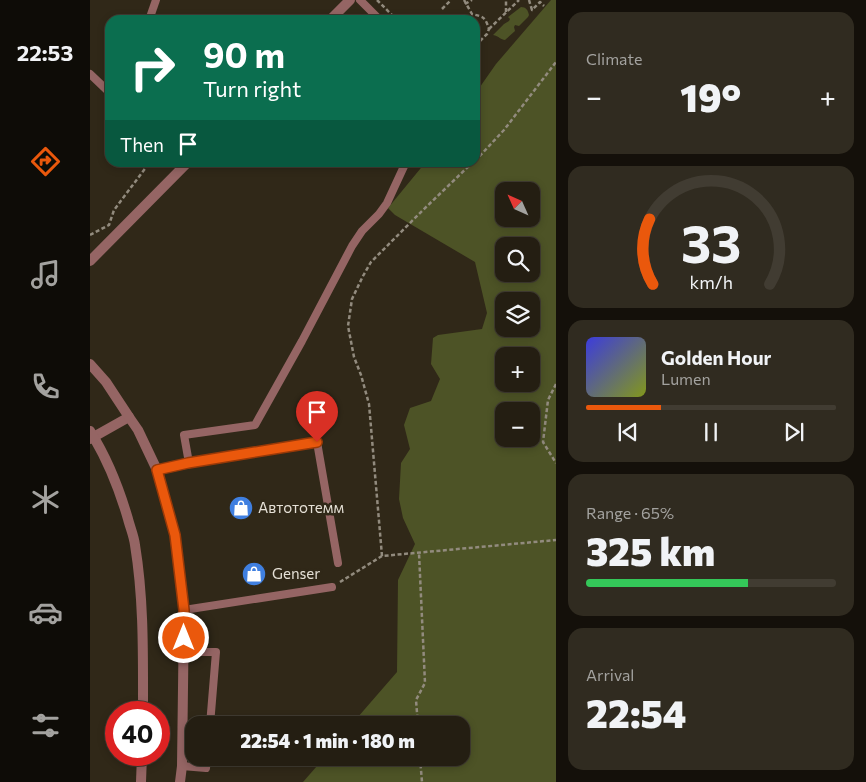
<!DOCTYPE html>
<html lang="en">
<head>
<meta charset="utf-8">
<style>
	body { margin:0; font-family:Commissioner,sans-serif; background:#302b20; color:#f1f3f6; height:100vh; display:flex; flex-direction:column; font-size:19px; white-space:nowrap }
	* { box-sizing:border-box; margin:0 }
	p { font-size:16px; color:#a3a29f }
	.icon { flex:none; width:28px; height:28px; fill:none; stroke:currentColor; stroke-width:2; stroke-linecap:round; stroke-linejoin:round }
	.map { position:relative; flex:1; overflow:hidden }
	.panel { display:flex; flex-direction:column; gap:12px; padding:12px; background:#14100a; width:310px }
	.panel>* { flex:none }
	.banner { position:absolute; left:15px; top:15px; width:375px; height:152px; border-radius:15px; box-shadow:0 2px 8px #0003,0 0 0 1px #413c32; background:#0b6e4f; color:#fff; overflow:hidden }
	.needle { width:32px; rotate:315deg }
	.fabs { position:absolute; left:405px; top:182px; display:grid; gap:10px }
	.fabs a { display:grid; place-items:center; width:45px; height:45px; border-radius:10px; background:#241e12; box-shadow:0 2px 8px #0003,0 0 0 1px #413c32; font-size:25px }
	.speed { position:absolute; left:15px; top:701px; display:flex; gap:10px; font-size:25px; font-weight:700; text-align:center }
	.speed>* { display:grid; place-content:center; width:65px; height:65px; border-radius:50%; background:#241e12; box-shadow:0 2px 8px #0003,0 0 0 1px #413c32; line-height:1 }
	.speed .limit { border:8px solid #d22; background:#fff; color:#111 }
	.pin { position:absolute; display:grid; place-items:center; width:42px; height:42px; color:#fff; margin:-51px -21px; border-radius:50% 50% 50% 0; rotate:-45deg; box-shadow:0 0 5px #0007 }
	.pin .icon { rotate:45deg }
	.me { position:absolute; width:55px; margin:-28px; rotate:0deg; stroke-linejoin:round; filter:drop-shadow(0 0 4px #0008) }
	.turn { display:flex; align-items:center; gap:18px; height:105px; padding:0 15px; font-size:22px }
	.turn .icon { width:65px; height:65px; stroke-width:2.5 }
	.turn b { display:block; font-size:35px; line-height:42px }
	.then { display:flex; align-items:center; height:48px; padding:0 15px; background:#0003; gap:10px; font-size:19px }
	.big { font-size:38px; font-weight:800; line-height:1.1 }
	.panel .card { flex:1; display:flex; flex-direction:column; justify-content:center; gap:8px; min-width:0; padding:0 18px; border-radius:15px; background:#302b20 }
	.panel .dial { align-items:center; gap:0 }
	.dial svg { height:130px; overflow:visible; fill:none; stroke:#413c32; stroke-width:7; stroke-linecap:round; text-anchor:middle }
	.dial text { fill:#f1f3f6; stroke:none }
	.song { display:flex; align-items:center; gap:15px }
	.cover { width:60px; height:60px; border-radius:8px; background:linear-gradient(135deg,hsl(240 70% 55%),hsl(70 70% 35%)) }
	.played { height:5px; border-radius:2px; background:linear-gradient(90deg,#ea580c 30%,#413c32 30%) }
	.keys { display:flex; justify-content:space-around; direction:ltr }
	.heat { display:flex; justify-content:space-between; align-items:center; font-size:28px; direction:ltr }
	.charge { height:8px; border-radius:4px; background:linear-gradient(90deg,#34c759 65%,#413c32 0) }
	.trip { position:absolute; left:95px; top:716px; width:285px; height:50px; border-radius:15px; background:#241e12; box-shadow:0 2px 8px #0003,0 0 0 1px #413c32; font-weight:800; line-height:50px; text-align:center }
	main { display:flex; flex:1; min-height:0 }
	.tab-bar { display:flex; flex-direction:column; width:90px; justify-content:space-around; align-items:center; background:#0e0c07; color:#a3a29f }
	.tab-bar .icon { width:35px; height:35px }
	.tab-bar .on { color:#ea580c }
	.tab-bar b { font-size:22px; color:#f1f3f6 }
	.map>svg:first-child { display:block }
	.green { fill:#4d5326; fill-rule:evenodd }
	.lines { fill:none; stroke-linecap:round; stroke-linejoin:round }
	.path { stroke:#928b7e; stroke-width:2.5; stroke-dasharray:4 2.5; stroke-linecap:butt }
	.service { stroke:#956564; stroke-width:8 }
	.minor { stroke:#956564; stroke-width:10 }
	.tertiary { stroke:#956564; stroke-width:10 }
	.route-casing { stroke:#983908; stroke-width:12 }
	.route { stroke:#ea580c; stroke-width:9 }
	.labels { text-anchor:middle; stroke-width:5; stroke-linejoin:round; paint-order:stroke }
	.poi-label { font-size:15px; fill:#e5e0d6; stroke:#302818; text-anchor:start }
</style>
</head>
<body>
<main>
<nav class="tab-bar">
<b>22:53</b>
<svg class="icon on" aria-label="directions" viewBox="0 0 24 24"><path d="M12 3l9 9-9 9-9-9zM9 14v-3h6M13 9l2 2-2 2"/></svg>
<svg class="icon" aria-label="music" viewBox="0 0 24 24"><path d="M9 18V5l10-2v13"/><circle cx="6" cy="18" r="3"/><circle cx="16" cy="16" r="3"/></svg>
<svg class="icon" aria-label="phone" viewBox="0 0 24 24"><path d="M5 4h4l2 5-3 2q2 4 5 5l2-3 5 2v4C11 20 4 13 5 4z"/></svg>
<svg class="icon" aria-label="climate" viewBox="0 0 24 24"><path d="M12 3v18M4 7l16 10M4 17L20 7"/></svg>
<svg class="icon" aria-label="car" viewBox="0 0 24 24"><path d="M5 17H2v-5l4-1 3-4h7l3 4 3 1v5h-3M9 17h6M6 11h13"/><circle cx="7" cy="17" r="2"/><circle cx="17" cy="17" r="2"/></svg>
<svg class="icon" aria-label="filters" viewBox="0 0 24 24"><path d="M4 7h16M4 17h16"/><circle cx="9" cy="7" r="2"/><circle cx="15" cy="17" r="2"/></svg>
</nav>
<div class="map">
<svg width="466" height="782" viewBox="0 0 466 782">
	<rect width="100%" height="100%" fill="#302818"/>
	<g class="green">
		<path d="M461 0H466V782H213L234 758H371V725H261L307 672 308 580 325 544 313 518 309 499 311 463 320 449 314 425 320 408 341 401 350 379 341 364 343 338 348 335 392 329 397 313 385 262 305 215 298 208 335 163 385 162V94L406 64ZM414 191H441V219H414ZM414 246H441V274H414ZM414 301H441V329H414ZM414 356H441V384H414ZM414 411H441V439H414Z"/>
		<path d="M431 7C436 7 438 10 439 15L438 17 429 26 425 25 424 27 425 31 415 40C411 40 409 36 403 35L414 24 419 21 420 19 418 17Z"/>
	</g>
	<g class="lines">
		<g class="path">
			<path d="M287 0 307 20"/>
			<path d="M374 0 382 14C394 17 395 17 399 29L397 34 385 46"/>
			<path d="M439 0 442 10 450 2 454 6"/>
			<path d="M375 4 382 0"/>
			<path d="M352 9 361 0"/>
			<path d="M416 12V0"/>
			<path d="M399 29 429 0"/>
			<path d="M385 161 414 130 466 62"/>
			<path d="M0 235 19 225 24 210 60 162"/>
			<path d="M466 384 458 400 453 442 466 463"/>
			<path d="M292 556 279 404 271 375 264 357 258 326 262 299 273 276 281 262 333 210 383 162"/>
			<path d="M250 582 292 556 466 540"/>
			<path d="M328 725 326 700 335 683 329 553"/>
			<path d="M330 758 332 782"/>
		</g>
		<g class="service">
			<path d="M270 0 290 20"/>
			<path d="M59 20 66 0"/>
			<path d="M0 74 20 93"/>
			<path d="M227 442 248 563"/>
			<path d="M99 463 94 435 165 425 212 341 262 246 272 231 289 214 297 203 316 162"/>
			<path d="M94 610 242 587"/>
			<path d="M94 652H126L120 725"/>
			<path d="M92 766 116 768 117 758"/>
		</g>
		<g class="minor">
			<path d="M240 20 260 0"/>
			<path d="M0 261 98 162"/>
			<path d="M0 439 39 417"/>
			<path d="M67 470 99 463 227 442"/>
		</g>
		<g class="tertiary">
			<path d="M0 364 16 382 39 417 48 430 67 470 85 535 94 610 92 766 90 782"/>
			<path d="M0 431C17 458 29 488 38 519 40 527 44 536 45 545 54 600 53 656 53 712"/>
			<path d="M51 782 52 755"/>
		</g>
	</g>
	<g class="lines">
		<g class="route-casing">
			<path id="route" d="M94 638V610L85 535 67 470 98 463 227 442"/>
		</g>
		<use href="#route" class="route"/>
	</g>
	<defs>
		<g id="shop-disc" transform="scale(1.25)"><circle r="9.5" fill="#3f7fe0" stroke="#302818"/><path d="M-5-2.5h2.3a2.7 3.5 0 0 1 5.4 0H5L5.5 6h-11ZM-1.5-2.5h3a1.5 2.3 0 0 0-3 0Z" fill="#fff"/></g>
	</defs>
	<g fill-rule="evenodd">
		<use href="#shop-disc" x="151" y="508"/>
		<use href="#shop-disc" x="164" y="574"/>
	</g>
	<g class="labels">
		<g class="poi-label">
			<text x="168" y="513">Автототемм</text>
			<text x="182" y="579">Genser</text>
		</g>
	</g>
</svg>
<div class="fabs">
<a><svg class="needle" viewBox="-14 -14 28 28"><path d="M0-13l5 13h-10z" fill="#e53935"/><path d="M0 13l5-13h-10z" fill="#a3a29f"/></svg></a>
<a><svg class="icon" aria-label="search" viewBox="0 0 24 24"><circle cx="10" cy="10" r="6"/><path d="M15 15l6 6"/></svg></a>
<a><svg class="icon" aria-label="layers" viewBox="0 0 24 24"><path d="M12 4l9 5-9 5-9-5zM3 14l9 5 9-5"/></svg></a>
<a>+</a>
<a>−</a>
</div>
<div class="speed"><div class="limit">40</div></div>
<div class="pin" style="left:227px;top:442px;background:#d93025"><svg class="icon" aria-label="arrive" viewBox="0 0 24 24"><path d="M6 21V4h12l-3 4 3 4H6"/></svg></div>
<svg class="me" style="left:94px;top:638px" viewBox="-20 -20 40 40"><circle r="17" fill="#ea580c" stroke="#fff" stroke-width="3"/><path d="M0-11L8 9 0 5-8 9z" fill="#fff"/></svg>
<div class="trip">22:54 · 1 min · 180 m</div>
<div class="banner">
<div class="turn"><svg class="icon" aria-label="right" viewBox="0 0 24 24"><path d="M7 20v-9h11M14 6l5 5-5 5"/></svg><div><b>90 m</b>Turn right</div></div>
<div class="then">Then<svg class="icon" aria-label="arrive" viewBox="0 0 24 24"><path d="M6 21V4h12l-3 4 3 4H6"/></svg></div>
</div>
</div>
<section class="panel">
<div class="card"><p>Climate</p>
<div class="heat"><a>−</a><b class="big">19°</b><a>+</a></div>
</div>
<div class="card dial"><svg viewBox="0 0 100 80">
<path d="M14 69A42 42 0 1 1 86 69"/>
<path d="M14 69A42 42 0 0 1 12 29" stroke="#ea580c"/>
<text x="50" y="56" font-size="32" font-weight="700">33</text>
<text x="50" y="72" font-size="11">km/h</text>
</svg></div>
<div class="card">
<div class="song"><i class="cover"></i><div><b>Golden Hour</b><p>Lumen</p></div></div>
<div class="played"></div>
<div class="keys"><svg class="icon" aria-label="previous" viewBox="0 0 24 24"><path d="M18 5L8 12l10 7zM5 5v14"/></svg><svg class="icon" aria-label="pause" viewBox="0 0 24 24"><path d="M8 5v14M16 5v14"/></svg><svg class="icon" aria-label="next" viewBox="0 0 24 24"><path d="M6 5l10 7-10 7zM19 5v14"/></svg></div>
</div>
<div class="card"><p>Range · 65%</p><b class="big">325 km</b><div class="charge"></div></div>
<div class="card"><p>Arrival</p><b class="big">22:54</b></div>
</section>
</main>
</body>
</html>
